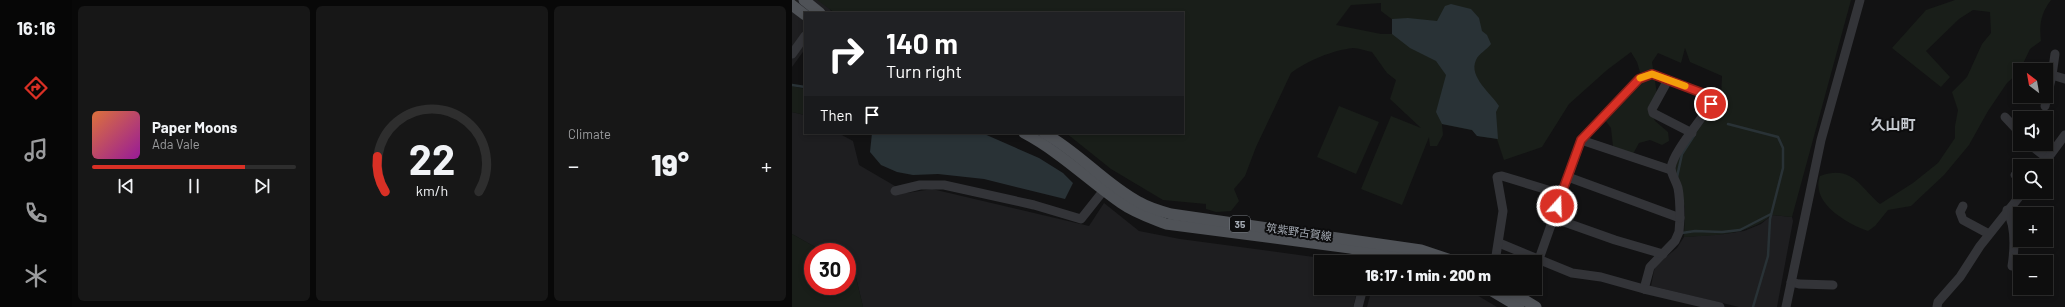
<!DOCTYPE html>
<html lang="en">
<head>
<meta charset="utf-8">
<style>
	body { margin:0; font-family:Barlow,"Noto Sans JP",sans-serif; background:#171717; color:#f1f3f6; height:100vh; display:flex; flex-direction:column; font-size:15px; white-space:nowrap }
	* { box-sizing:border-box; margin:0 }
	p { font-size:13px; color:#9b9c9e }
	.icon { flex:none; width:22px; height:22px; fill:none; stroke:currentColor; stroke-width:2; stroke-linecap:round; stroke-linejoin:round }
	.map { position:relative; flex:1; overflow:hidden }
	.details { display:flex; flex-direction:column; gap:6px; padding:6px; background:#080808; width:720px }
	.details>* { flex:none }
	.hud { position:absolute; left:12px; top:12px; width:380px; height:122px; border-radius:0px; box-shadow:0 2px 6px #0003,0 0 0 1px #2e2e2e; background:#202124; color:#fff; overflow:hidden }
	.needle { width:26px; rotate:329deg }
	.tools { position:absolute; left:1221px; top:63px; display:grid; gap:8px }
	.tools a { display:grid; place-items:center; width:40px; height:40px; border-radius:0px; background:#0e0e0e; box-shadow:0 2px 6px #0003,0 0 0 1px #2e2e2e; font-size:20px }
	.speed { position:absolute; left:12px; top:243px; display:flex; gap:8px; font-size:20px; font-weight:700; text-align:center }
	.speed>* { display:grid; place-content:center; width:52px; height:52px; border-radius:50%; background:#0e0e0e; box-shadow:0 2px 6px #0003,0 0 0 1px #2e2e2e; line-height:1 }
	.speed .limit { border:6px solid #d22; background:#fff; color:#111 }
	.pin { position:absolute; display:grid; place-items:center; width:34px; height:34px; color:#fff; margin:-17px; border:2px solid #fff; border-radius:50%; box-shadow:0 1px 4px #0007 }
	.me { position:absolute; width:44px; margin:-22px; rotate:20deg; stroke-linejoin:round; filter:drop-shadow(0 0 3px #0008) }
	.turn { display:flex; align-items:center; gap:14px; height:84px; padding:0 16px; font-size:18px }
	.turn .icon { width:52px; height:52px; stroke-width:2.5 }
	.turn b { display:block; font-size:28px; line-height:34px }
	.then { display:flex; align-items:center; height:38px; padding:0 16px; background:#0003; gap:8px; font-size:15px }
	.big { font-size:30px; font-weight:800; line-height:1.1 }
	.details .widget { flex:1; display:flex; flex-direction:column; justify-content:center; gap:6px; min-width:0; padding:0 14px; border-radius:6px; background:#171717 }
	.details .dial { align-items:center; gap:0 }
	.dial svg { height:104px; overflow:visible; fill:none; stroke:#2e2e2e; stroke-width:7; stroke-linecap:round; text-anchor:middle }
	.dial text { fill:#f1f3f6; stroke:none }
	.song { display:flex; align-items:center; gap:12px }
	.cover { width:48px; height:48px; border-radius:6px; background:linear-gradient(135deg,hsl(20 70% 55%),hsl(300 70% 35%)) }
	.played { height:4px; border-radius:2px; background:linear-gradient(90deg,#d93025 75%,#2e2e2e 75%) }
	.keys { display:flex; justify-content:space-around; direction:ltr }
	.heat { display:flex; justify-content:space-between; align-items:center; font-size:22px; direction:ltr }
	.details .tiles { flex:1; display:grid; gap:6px; grid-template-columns:repeat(3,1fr) }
	.trip { position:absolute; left:522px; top:255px; width:228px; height:40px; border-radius:0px; background:#0e0e0e; box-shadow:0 2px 6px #0003,0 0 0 1px #2e2e2e; font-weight:800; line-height:40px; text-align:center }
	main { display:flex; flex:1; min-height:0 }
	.tabs { display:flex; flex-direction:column; width:72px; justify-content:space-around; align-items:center; background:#060606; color:#9b9c9e }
	.tabs .icon { width:28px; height:28px }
	.tabs .selected { color:#d93025 }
	.tabs b { font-size:18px; color:#f1f3f6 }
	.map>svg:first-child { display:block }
	.built { fill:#1e1e20 }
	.green { fill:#191e19; fill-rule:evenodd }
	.water { fill:#293236 }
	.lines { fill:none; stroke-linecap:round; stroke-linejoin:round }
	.stream { stroke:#293236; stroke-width:2.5 }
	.minor { stroke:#333438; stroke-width:9 }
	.major { stroke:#4f5257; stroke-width:11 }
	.route-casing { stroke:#8d1f18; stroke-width:10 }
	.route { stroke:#d93025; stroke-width:7 }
	.slow { stroke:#f59e0b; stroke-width:7 }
	.labels { text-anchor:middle; stroke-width:4; stroke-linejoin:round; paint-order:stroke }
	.shield { fill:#0d0d0e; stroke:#777b82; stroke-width:1 }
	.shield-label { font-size:10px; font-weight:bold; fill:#a4aab3 }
	.street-label { font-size:11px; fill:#a4aab3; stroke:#0d0d0e }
	.district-label { font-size:15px; font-weight:bold; fill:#c5c9cf; stroke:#0d0d0e }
</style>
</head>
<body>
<main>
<nav class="tabs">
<b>16:16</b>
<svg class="icon selected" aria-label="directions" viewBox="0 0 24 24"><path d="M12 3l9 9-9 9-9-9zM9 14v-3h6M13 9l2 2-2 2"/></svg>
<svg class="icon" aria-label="music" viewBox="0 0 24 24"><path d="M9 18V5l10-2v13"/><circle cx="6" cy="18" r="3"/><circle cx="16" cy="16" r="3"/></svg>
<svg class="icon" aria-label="phone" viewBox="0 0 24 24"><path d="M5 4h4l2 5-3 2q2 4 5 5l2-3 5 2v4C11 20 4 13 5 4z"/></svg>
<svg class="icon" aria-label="climate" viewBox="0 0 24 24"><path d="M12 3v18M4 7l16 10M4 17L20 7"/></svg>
</nav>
<section class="details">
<div class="tiles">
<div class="widget">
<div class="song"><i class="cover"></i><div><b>Paper Moons</b><p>Ada Vale</p></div></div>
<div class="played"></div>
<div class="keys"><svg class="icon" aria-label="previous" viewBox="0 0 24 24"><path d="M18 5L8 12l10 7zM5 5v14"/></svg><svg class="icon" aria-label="pause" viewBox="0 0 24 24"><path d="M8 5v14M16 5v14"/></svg><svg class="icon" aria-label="next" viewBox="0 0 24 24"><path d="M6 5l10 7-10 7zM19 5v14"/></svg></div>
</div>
<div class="widget dial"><svg viewBox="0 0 100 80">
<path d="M14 69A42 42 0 1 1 86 69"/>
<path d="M14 69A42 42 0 0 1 8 42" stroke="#d93025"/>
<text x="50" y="56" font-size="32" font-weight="700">22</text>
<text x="50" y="72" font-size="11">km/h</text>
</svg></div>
<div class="widget"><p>Climate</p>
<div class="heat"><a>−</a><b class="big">19°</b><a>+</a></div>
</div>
</div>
</section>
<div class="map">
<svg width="1273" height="307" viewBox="0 0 1273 307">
	<rect width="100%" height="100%" fill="#121213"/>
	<g class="built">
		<path d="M0 0H27L39 10 37 13H13V49L0 67Z"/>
		<path d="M0 112 13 115V133H46L61 141 67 165 115 193 140 189 297 226 312 203 347 231 388 239 559 262H529V288H566L561 307H71L62 269 55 265V252H32L0 234Z"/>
		<path d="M980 215 1000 217 1001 221 985 307H947L859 286 863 266 885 248 892 237 932 234 952 231 969 224Z"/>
		<path d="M580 288H673L705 307H575Z"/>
	</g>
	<g class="green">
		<path d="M25 0H1059L1000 217 980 215C954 236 923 235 892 237L893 207 881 172 888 154 929 99 930 76 898 62 893 48 889 63 866 53 860 62 865 94 858 110 863 121 876 132 877 141 870 145 858 140 847 143 841 154 821 146 819 128 813 120 850 79 845 62 839 52 815 70 777 104 750 147 712 160 705 139 685 136 680 130 650 124 651 135 645 146H638L637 137 610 205 569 189 599 116 629 128 598 99 604 80 595 73 580 52C574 51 567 48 561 48 541 50 515 61 499 73L464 147 453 176 442 189 447 201 439 211 424 212 414 209V204L371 200 319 169 274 133H391V13H43ZM589 3V11L601 20 600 34H589L544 25 559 5Z"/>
		<path d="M1163 0H1259C1249 13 1247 24 1249 41L1238 49 1227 72 1215 83 1196 111 1177 145 1152 175 1119 206 1096 210 1083 226 1076 231C1056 224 1018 203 1028 176 1060 164 1068 187 1088 204L1121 183 1146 163 1163 138V126L1166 110 1160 92 1175 77 1190 44 1199 33 1198 12 1181 10 1167 19 1134 51 1158 77 1149 87 1100 48 1134 10Z"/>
		<path d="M0 86 13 89V115L0 112Z"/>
		<path d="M547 106 587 122 564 174 525 157Z"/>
		<path d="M0 234 32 252H21V286H55V265L62 269 71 307H0Z"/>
	</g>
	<g class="water">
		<path d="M659 4 679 9 687 18 690 31 695 35 699 44C695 50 687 53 684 60 676 77 700 94 707 106L704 112 706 139 685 136 680 130 650 124 644 112 654 75 644 61 618 48 600 34V19L616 18 645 21 653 6Z"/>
		<path d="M80 133H190L247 158 271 173 281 183 273 199 192 179 146 174 121 175 105 172 89 165 78 152Z"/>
	</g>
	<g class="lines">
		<g class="stream">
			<path d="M0 85 13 87"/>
			<path d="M936 124 986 137 991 148V168L978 219 976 256 961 307"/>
			<path d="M885 177 890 154 903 134"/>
			<path d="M890 233 903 231 930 232 948 230 979 214"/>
		</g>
		<g class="minor">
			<path d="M0 54 13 36"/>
			<path d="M1260 75 1273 79"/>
			<path d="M876 80 860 109 861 113 900 133"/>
			<path d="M1253 106 1260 75 1263 54"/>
			<path d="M1213 117 1228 133"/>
			<path d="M789 140 879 170"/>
			<path d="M1237 144 1255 158"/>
			<path d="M1250 166 1273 135"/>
			<path d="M1223 175 1228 178"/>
			<path d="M776 177 888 218 887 232 883 241 858 267 852 289"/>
			<path d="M103 191 128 185H152L242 205 289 219 312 190"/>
			<path d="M1171 206 1168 212 1171 220 1197 234"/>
			<path d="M1215 210C1224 227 1223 247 1220 266"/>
			<path d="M761 218 823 240 871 254"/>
			<path d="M707 243 780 273 809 277 852 289 928 307"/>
			<path d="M747 259 789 140 847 79 860 74 918 96 921 100C912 118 881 151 879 168 879 174 884 181 886 188 888 198 888 208 888 218"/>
			<path d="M578 262 580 253"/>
			<path d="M703 262 711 211 705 177 710 176 769 194"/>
			<path d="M999 282 1007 284 1041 285"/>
			<path d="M566 307 571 288"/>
			<path d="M994 307 1029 140 1068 0"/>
			<path d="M1145 307 1146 302 1168 277 1188 246 1231 192"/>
		</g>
		<g class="major">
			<path d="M12 0 28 13"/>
			<path d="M0 5 13 15"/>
			<path d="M232 133C268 152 296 180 329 203 343 213 359 218 374 224L558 248 636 262"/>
			<path d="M252 133C287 152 313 184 347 202 357 208 368 211 379 214L629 250 665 262"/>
			<path d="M695 288 727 307"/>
			<path d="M713 288 744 307"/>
		</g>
	</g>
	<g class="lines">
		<g class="route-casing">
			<path id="route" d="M765 206 789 140 847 79 860 74 918 96 921 100 919 104"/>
		</g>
		<use href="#route" class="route"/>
		<path class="slow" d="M848 78 860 74 893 86"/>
	</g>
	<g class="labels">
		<rect class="shield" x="438" y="216" width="20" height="16" rx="3"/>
		<g class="shield-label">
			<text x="448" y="228">35</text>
		</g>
		<g class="street-label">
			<text transform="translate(507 232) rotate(8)" y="4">筑紫野古賀線</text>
		</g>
		<g class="district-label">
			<text x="1101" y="130">久山町</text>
		</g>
	</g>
</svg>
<div class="tools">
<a><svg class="needle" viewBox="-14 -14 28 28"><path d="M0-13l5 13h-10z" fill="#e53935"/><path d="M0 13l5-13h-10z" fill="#9b9c9e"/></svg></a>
<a><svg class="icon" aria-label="sound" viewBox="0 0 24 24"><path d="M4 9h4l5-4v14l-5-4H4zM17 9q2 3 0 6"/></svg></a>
<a><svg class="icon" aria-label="search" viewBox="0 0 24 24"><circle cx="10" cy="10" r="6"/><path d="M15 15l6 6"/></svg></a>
<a>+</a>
<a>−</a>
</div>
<div class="speed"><div class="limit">30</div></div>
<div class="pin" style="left:919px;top:104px;background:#d93025"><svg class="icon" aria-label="arrive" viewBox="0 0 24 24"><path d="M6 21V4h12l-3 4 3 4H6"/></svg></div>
<svg class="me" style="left:765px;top:206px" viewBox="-20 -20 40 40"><circle r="17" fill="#d93025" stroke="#fff" stroke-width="3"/><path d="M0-11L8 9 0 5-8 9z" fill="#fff"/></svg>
<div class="trip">16:17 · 1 min · 200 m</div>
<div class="hud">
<div class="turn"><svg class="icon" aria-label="right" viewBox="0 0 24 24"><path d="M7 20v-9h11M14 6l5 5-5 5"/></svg><div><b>140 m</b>Turn right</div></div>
<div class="then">Then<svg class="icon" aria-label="arrive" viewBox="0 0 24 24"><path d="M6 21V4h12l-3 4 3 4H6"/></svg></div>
</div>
</div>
</main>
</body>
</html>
